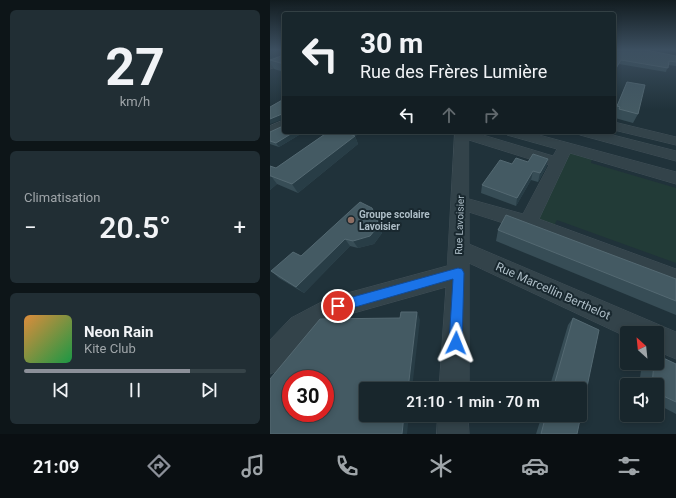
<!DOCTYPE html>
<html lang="fr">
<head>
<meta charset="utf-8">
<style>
	body { margin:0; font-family:Roboto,sans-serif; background:#212e34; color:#f1f3f6; height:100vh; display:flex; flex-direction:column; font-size:15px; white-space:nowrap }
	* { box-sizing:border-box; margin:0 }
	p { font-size:13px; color:#9fa5a9 }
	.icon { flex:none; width:22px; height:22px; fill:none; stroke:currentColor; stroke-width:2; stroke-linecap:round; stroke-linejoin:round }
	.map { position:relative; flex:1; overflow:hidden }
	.side { display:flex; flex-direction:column; gap:10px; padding:10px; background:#0d1518; width:270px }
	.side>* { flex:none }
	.guide { position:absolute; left:12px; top:12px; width:334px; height:122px; border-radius:4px; box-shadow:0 2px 6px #0003,0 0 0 1px #364348; background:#18262c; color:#f1f3f6; overflow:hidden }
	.needle { width:26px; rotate:333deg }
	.buttons { position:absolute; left:350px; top:326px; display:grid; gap:8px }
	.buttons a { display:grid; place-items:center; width:44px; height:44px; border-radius:4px; background:#18262c; box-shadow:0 2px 6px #0003,0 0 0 1px #364348; font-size:20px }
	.speed { position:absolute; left:12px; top:370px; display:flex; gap:8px; font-size:20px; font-weight:700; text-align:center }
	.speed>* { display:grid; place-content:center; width:52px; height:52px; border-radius:50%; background:#18262c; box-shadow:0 2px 6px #0003,0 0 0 1px #364348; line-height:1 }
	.speed .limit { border:6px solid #d22; background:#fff; color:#111 }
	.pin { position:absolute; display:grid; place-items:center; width:34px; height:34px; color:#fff; margin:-17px; border:2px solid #fff; border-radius:50%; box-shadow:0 1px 4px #0007 }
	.me { position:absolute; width:44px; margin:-22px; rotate:2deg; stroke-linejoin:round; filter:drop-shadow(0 0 3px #0008) }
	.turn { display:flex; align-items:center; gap:14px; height:84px; padding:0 12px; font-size:18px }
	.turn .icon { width:52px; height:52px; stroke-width:2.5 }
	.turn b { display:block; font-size:28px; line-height:34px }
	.lanes { display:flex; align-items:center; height:38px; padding:0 12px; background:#0003; justify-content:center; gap:20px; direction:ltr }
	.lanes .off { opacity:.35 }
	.big { font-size:30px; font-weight:600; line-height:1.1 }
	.side .card { flex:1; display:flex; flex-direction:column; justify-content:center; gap:6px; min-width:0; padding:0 14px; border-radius:6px; background:#212e34 }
	.side .dial { align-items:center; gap:0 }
	.dial b { font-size:52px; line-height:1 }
	.song { display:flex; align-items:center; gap:12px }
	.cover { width:48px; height:48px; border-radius:6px; background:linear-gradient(135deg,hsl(30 70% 55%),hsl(140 70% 35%)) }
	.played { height:4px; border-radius:2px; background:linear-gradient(90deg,#8c9099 75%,#364348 75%) }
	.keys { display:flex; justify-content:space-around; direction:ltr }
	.heat { display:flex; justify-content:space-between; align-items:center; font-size:22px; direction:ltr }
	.trip { position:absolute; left:89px; top:382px; width:228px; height:40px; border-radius:4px; background:#18262c; box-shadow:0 2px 6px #0003,0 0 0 1px #364348; font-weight:600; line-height:40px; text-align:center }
	.tabs { display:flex; height:64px; justify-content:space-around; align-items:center; background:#0a0f12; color:#9fa5a9 }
	.tabs .icon { width:28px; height:28px }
	.tabs .active { color:#8c9099 }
	.tabs b { font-size:18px; color:#f1f3f6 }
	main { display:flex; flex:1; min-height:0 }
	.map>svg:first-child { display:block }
	.green { fill:#223b37 }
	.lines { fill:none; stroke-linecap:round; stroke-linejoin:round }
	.minor-casing { stroke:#404f57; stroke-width:1 }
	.minor { fill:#33434a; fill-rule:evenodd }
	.wall { fill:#374d56 }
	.shaded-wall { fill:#283d46 }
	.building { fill:#445a63; stroke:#546972; fill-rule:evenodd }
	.route { fill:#1a73e8; stroke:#114b97 }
	.education-dot { fill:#8d6e63; stroke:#19282f; stroke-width:1.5 }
	.labels { text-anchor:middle; stroke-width:4; stroke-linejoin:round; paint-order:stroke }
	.poi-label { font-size:10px; font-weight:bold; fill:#aebec7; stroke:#19282f; text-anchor:start }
	.street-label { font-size:10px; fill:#aebec7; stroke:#19282f }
	.near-street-label { font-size:12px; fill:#aebec7; stroke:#19282f }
</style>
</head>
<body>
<main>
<section class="side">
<div class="card dial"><b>27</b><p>km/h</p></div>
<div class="card"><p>Climatisation</p>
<div class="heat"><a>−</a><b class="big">20.5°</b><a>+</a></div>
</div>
<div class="card">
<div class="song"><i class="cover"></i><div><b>Neon Rain</b><p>Kite Club</p></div></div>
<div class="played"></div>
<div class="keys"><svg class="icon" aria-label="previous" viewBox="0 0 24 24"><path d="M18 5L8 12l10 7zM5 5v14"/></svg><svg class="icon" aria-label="pause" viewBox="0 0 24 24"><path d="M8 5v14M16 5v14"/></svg><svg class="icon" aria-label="next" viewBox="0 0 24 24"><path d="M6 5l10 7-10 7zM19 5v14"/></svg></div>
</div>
</section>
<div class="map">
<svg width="406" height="434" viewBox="0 0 406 434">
	<rect width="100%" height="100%" fill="#20323a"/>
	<path class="green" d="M303 152 322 158 321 163 406 188V263L287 220 283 227 266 221 298 153Z"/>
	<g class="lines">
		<g class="minor-casing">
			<g id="minor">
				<path d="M14 57V64L0 69V62Z"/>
				<path d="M14 120V130L0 136V126Z"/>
				<path d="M344 122 406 137V145L344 130Z"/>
				<path d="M185 132H203L283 156 287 149 237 135 235 132H258L406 172V184L300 153 269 219 406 269V289L252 229 199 212V244L406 332V359L387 351V333H357V337L199 263V389H169L176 287 73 316 39 336 10 370 0 374V340L21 318 59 298 177 266ZM199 140 279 165 253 214 199 199Z"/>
				<path d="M308 132H331L406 151V161L310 135Z"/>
				<path d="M168 415H198L199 434H167Z"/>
			</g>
		</g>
		<use href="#minor" class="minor"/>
	</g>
	<g class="wall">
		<path d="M0 49H14V72L4 69 0 62Z"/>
		<path d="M344 49 406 56V66L398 65 396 72 349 64 344 73Z"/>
		<path d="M394 49H406V52Z"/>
		<path d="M357 82 368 114 363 123 345 118 346 116H344V113Z"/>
		<path d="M14 99V132H34L9 147 0 144V132L13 126Z"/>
		<path d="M58 132H93L85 136 88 144 28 193 7 184 0 190V166L6 168Z"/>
		<path d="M278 159 276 168 268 182 261 180 246 206 211 193 212 185 242 164Z"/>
		<path d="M106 216 112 233 104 244 88 248 80 246 34 293 9 278 1 271 31 256Z"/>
		<path d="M228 230 406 279V315L226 241Z"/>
		<path d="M303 318 329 330 307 434H266L272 415H310V389H279L298 325Z"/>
		<path d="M372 363 406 364V414L387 404V385H369Z"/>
	</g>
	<g class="shaded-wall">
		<path d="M4 49H12L14 56 0 60V50Z"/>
		<path d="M12 114 14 119 0 124V119Z"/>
		<path d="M24 132H34L9 147 6 143Z"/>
		<path d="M74 132H93L85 136 88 144 28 193 22 184 77 141Z"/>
		<path d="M278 159 276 168 268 182 270 173Z"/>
		<path d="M263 171 261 180 246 206 247 198Z"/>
		<path d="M0 176H1L7 184 0 190Z"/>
		<path d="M102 208 112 233 104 244 88 248 83 241Z"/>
		<path d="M75 239 80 246 34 293 26 287Z"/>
		<path d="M147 312 150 320 142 389H138Z"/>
		<path d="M134 415H139L137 434H132Z"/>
	</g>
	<g class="building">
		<path d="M11 49H14V64L0 60 11 56Z"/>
		<path d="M344 49H371L406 56V62L399 61 398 68 351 60 346 68H344Z"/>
		<path d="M357 82 375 85 368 114 349 109 350 107 347 106Z"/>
		<path d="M14 99V132H24L6 143 0 141V132L13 126 12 114 0 119V107Z"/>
		<path d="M58 132H73L85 136 22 184 1 176H0V166L6 168Z"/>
		<path d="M263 154 278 159 270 173 263 171 247 198 212 185 230 160 242 164 246 158 258 162Z"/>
		<path d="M90 202 102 208 109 225 100 236 83 241 75 239 26 287 1 271 23 252 31 256Z"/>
		<path d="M236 215 406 279V301L228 230Z"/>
		<path d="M131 312H147L138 389H96V415H134L132 434H0V379L50 319 130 318ZM21 379H55V413H21Z"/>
		<path d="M303 318 329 330 307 434H271L276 415H310V389H283Z"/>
		<path d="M387 355 406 364V402L387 393V385H382L384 363H387Z"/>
	</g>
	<linearGradient id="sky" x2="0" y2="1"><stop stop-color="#121c20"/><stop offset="0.45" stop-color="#3c4f60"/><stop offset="1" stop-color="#3c4f60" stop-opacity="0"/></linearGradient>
	<rect width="406" height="110" fill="url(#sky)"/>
	<path class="route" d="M188 268 192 269 194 273 192 343 190 348 186 350 181 348 179 343 183 279 68 312 63 310 62 306 63 302 68 301Z"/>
	<circle class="education-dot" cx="81" cy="220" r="4"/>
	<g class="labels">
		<g class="poi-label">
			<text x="89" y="218">Groupe scolaire<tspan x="89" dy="12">Lavoisier</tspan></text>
		</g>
		<g class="street-label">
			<text transform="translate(189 225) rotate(-88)" y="4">Rue Lavoisier</text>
		</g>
		<g class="near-street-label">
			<text transform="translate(283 291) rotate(24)" y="4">Rue Marcellin Berthelot</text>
		</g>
	</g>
</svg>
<div class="buttons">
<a><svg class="needle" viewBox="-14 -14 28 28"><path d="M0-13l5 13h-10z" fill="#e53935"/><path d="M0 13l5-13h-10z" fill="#9fa5a9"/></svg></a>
<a><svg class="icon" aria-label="sound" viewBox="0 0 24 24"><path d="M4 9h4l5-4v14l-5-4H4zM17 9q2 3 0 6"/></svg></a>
</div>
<div class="speed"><div class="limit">30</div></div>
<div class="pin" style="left:68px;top:306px;background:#d93025"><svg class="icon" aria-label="arrive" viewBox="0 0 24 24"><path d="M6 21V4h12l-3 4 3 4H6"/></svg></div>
<svg class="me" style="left:186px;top:343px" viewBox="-20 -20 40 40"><path d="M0-17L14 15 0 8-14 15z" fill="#1a73e8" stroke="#fff" stroke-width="4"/></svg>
<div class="trip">21:10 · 1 min · 70 m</div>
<div class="guide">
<div class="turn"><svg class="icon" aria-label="left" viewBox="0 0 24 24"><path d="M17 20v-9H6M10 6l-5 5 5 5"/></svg><div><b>30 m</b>Rue des Frères Lumière</div></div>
<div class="lanes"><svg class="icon" aria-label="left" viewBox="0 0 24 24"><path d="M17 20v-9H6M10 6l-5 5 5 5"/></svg><svg class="icon off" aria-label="ahead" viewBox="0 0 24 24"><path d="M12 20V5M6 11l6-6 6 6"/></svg><svg class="icon off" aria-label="right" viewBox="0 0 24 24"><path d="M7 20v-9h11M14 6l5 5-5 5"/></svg></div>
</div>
</div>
</main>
<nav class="tabs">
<b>21:09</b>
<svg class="icon active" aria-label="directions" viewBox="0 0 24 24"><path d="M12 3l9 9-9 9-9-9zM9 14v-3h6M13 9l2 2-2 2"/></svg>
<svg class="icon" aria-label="music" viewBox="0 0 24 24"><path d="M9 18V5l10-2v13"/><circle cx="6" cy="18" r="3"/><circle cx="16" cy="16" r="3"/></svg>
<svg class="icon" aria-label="phone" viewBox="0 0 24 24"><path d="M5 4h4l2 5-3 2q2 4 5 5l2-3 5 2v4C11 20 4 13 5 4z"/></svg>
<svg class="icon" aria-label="climate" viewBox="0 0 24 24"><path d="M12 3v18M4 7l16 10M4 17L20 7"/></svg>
<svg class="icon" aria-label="car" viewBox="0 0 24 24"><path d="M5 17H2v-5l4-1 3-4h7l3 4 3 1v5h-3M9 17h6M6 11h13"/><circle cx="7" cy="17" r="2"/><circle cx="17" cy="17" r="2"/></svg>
<svg class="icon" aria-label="filters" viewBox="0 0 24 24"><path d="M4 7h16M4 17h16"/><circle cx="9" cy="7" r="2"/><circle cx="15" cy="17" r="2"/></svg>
</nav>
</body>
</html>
